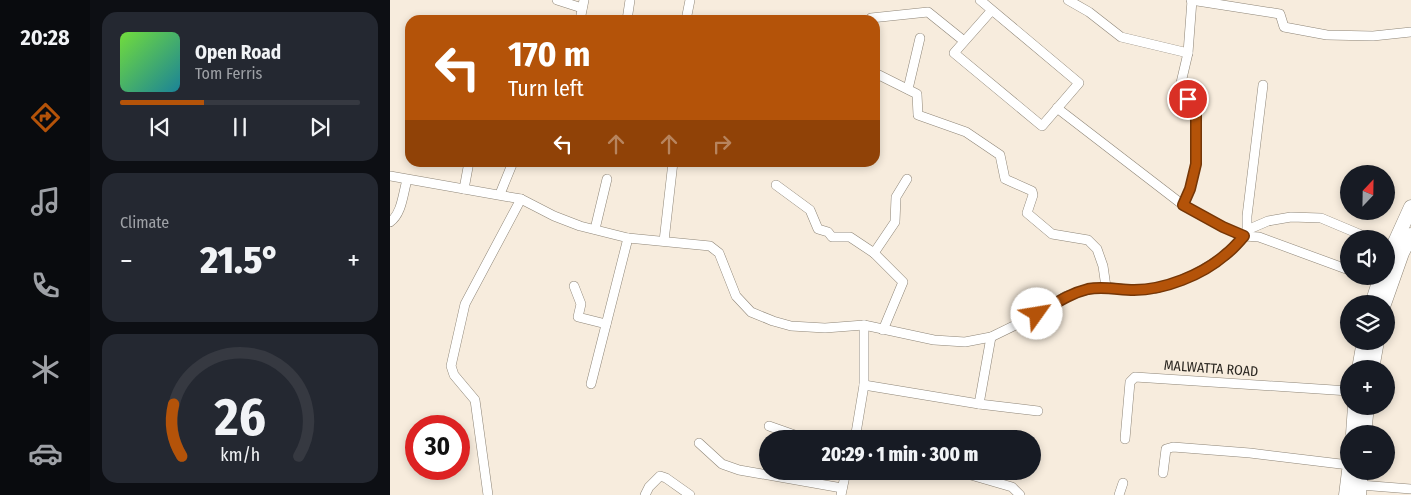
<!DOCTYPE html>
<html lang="en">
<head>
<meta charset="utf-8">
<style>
	body { margin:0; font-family:"Fira Sans Condensed",sans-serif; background:#242831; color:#f1f3f6; height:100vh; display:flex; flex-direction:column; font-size:19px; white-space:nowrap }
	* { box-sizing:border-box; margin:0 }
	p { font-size:16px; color:#9ea1a6 }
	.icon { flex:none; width:28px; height:28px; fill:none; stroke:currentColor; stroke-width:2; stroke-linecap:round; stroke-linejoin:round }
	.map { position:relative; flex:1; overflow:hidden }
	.panel { display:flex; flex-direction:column; gap:12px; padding:12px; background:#0d0f14; width:300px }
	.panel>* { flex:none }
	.hud { position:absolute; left:15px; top:15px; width:475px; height:152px; border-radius:15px; box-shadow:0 2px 8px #0003; background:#b45309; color:#fff; overflow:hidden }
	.needle { width:32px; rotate:22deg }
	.buttons { position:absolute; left:950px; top:165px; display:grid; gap:10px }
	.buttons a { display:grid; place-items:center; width:55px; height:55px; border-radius:50%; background:#171b24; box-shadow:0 2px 8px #0003; font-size:25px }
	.speed { position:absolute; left:15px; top:415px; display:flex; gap:10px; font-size:25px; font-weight:700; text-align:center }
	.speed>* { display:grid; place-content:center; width:65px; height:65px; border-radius:50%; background:#171b24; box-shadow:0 2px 8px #0003; line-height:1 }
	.speed .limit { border:8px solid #d22; background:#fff; color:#111 }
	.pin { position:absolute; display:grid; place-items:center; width:42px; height:42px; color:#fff; margin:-21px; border:2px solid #fff; border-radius:50%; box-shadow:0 1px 5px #0007 }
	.me { position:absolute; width:55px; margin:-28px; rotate:58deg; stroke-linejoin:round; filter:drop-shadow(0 0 4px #0008) }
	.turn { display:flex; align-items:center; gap:18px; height:105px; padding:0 20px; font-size:22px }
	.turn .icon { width:65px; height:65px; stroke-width:2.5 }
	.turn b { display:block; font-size:35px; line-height:42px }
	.lanes { display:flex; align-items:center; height:48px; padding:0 20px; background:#0003; justify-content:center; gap:25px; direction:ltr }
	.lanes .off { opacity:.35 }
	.big { font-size:38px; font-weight:800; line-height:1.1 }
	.panel .tile { flex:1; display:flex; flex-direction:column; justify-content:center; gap:8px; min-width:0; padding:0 18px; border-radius:15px; background:#242831 }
	.panel .dial { align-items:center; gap:0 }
	.dial svg { height:130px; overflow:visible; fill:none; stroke:#363941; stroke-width:7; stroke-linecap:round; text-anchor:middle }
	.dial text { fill:#f1f3f6; stroke:none }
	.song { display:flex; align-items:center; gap:15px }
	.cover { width:60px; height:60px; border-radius:8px; background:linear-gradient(135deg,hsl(100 70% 55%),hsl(190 70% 35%)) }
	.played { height:5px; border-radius:2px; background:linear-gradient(90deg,#b45309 35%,#363941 35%) }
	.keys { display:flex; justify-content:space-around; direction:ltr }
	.heat { display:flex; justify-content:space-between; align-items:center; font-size:28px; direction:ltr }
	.trip { position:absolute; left:369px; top:430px; width:282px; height:50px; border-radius:25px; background:#171b24; box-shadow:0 2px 8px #0003; font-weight:800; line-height:50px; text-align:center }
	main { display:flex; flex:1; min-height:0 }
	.tab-bar { display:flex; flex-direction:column; width:90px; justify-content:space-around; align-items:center; background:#090b0e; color:#9ea1a6 }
	.tab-bar .icon { width:35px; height:35px }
	.tab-bar .selected { color:#b45309 }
	.tab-bar b { font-size:22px; color:#f1f3f6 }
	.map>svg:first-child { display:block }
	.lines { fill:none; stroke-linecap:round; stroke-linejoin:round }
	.minor-casing { stroke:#8e8577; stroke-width:10 }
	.trunk-casing { stroke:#8e8577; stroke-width:15 }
	.minor { stroke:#fff; stroke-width:9 }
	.trunk { stroke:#fff; stroke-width:14 }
	.route-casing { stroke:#753606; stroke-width:12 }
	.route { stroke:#b45309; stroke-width:9 }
	.labels { text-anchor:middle; stroke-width:5; stroke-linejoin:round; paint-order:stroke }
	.street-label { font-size:14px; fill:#2c2822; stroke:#f7ecdd }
</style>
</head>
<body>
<main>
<nav class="tab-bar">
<b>20:28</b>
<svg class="icon selected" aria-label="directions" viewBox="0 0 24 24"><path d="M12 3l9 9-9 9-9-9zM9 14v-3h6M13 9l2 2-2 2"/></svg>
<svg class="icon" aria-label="music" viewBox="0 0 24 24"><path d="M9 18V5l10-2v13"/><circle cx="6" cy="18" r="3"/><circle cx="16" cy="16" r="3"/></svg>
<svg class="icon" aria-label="phone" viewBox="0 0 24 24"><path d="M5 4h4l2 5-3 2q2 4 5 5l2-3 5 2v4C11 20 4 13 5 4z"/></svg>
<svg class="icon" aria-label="climate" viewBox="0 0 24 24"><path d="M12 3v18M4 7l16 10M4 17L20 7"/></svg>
<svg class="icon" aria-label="car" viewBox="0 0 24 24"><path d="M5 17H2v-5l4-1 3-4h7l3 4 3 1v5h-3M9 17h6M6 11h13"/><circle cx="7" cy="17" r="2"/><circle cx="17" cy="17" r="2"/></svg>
</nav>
<section class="panel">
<div class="tile">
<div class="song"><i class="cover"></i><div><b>Open Road</b><p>Tom Ferris</p></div></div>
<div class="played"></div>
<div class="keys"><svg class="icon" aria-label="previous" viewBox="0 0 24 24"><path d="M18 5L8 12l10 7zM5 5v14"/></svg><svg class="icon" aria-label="pause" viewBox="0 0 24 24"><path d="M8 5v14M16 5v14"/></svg><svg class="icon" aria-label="next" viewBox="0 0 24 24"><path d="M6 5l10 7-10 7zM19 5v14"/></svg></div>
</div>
<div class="tile"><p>Climate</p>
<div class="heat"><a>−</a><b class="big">21.5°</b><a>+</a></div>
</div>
<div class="tile dial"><svg viewBox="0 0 100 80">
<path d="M14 69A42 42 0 1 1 86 69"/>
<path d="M14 69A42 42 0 0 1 9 37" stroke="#b45309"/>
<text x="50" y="56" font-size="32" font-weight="700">26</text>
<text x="50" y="72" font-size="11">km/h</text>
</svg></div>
</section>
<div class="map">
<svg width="1021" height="495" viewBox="0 0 1021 495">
	<rect width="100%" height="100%" fill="#f7ecdd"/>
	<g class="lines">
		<g class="minor-casing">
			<g id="minor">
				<path d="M167 0 192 8"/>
				<path d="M590 0 689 83 652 126 564 53 602 10"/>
				<path d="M678 0 699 12 731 37 798 53 790 87 806 111V164L800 189 793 205"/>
				<path d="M801 0 890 14 894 27 937 35 983 36 1021 32"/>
				<path d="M481 18 538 12 574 41"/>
				<path d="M190 20 194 0"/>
				<path d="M237 20 240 0"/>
				<path d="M296 20 300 0"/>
				<path d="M798 53 802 0"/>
				<path d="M485 73 527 94 528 115 576 132 610 155 615 179 642 191 643 195 637 213 662 234 698 240 707 249 713 266 716 287"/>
				<path d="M518 89 530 38"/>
				<path d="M667 108 793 205 833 227 854 236 869 237 959 270"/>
				<path d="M0 176 131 199 164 216 190 226 238 238 320 246 329 253 346 296 361 312 383 321 401 326 435 328 474 325 544 340 575 342 601 337 638 319 676 296 700 289 716 287 744 290 764 289 781 284 805 274 835 256 854 236 857 230 878 221 901 217 931 218 981 239"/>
				<path d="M386 185 420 210 428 229 438 232 442 237H460L484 253"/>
				<path d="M74 189 79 162"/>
				<path d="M110 194 123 162"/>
				<path d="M0 222C12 214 13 193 17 180"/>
				<path d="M205 229 217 179"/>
				<path d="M857 230V216L873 85"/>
				<path d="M274 241 283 162"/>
				<path d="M977 276 989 281"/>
				<path d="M184 286 191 304 188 317 216 324"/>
				<path d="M493 330 513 282 484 253 505 222 506 197 517 179"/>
				<path d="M201 384 238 238"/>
				<path d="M474 385 589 404 648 411"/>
				<path d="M589 404 601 337"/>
				<path d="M379 426 416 439"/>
				<path d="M465 439 474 385V325"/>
				<path d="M735 439 740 382 745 377 959 391"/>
				<path d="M309 443 332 464 349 470 452 488"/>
				<path d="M567 471 622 487 630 495"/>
				<path d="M773 473 776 449 783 447 860 453 959 465"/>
				<path d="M970 485 1021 489"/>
				<path d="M98 495 85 400 64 375 61 366 75 304 131 199"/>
				<path d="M255 495 259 487 270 476 276 478 300 495"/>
				<path d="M451 495 456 471"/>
				<path d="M729 495 733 483"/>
			</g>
		</g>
		<g class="trunk-casing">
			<g id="trunk">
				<path d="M996 262 1021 207"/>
				<path d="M982 304 991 276"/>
				<path d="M994 304 1012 253 1021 235"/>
				<path d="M969 369 974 341"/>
				<path d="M982 369 987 341"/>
				<path d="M963 434 965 406"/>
				<path d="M974 434 977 406"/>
				<path d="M956 495 959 471"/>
				<path d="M969 495 971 471"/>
			</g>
		</g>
		<use href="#minor" class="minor"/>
		<use href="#trunk" class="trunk"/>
	</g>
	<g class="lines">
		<g class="route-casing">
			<path id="route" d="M647 314C665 304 678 294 698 289 714 286 729 290 744 290 774 290 812 275 835 255 842 250 848 243 854 236L833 227 793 205 800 189 806 164V111L798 99"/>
		</g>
		<use href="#route" class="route"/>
	</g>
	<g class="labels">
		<g class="street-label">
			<text transform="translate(821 368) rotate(4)" y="5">MALWATTA ROAD</text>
		</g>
	</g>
</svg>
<div class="buttons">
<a><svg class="needle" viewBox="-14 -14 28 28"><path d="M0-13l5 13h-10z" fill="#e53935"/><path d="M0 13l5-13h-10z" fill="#9ea1a6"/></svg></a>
<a><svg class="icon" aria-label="sound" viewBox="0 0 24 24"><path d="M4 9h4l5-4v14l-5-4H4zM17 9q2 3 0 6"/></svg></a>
<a><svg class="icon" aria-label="layers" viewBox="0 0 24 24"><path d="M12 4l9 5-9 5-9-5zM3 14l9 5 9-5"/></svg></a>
<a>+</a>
<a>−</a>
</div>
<div class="speed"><div class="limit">30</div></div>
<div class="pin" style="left:798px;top:99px;background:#d93025"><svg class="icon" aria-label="arrive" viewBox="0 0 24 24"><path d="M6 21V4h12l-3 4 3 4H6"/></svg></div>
<svg class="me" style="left:647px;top:314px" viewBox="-20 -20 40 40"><circle r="19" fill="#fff"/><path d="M0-13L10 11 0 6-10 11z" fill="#b45309"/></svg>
<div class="trip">20:29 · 1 min · 300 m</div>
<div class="hud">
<div class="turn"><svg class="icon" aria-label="left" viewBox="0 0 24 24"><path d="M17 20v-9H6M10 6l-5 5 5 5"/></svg><div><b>170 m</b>Turn left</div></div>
<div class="lanes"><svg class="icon" aria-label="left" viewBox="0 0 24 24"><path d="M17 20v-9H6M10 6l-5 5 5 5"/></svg><svg class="icon off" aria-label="ahead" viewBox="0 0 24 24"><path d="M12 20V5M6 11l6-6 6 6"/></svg><svg class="icon off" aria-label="ahead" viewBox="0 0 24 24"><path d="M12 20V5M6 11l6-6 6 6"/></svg><svg class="icon off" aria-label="right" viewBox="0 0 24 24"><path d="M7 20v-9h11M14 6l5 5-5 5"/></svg></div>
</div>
</div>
</main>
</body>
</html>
